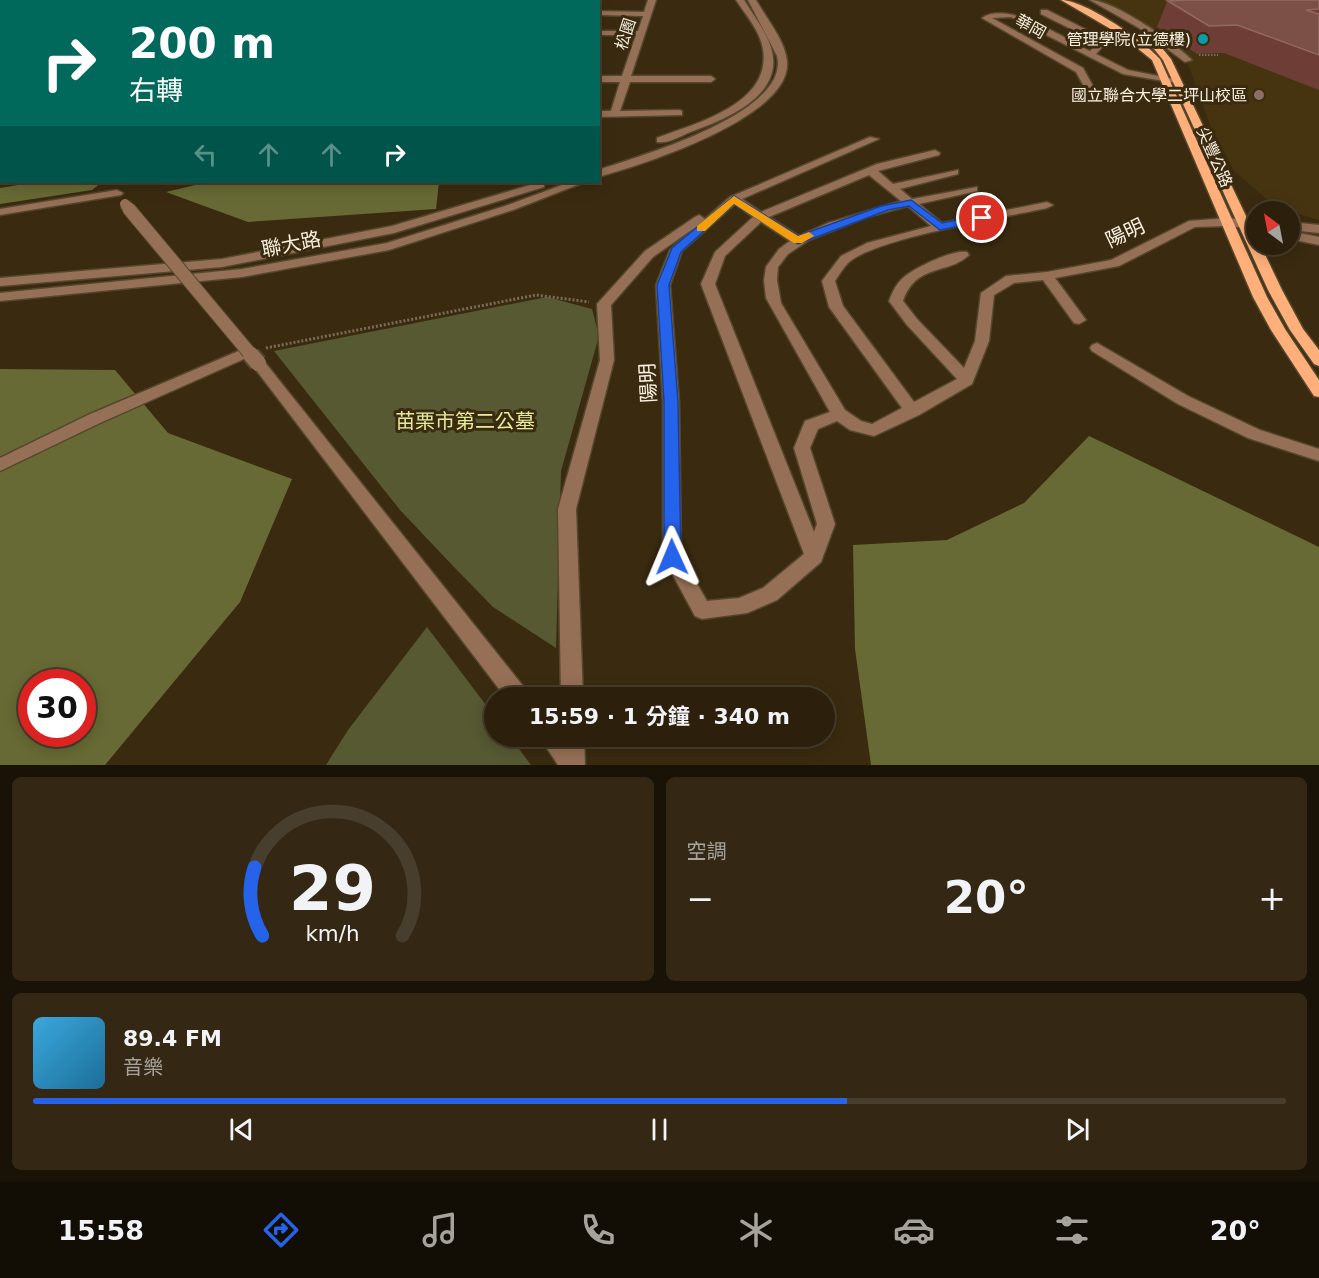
<!DOCTYPE html>
<html lang="zh-TW">
<head>
<meta charset="utf-8">
<style>
	body { margin:0; font-family:"DejaVu Sans","Noto Sans TC",sans-serif; background:#342815; color:#f1f3f6; height:100vh; display:flex; flex-direction:column; font-size:22px; white-space:nowrap }
	* { box-sizing:border-box; margin:0 }
	p { font-size:20px; color:#a6a39d }
	.icon { flex:none; width:33px; height:33px; fill:none; stroke:currentColor; stroke-width:2; stroke-linecap:round; stroke-linejoin:round }
	.map { position:relative; height:765px; overflow:hidden }
	.sheet { display:flex; flex-direction:column; gap:12px; padding:12px; background:#181207; flex:1 }
	.sheet>* { flex:none }
	.hud { position:absolute; left:0px; top:0px; width:600px; height:183px; box-shadow:0 3px 15px #0003,0 0 0 2px #483e2d; background:#00695c; color:#fff; overflow:hidden }
	.needle { width:39px; rotate:328deg }
	.controls { position:absolute; left:1246px; top:201px; display:grid; gap:12px }
	.controls a { display:grid; place-items:center; width:54px; height:54px; border-radius:50%; background:#2c200c; box-shadow:0 3px 15px #0003,0 0 0 2px #483e2d; font-size:30px }
	.speed { position:absolute; left:18px; top:669px; display:flex; gap:12px; font-size:30px; font-weight:700; text-align:center }
	.speed>* { display:grid; place-content:center; width:78px; height:78px; border-radius:50%; background:#2c200c; box-shadow:0 3px 15px #0003,0 0 0 2px #483e2d; line-height:1 }
	.speed .limit { border:9px solid #d22; background:#fff; color:#111 }
	.pin { position:absolute; display:grid; place-items:center; width:51px; height:51px; color:#fff; margin:-26px; border:3px solid #fff; border-radius:50%; box-shadow:0 2px 6px #0007 }
	.me { position:absolute; width:66px; margin:-33px; rotate:359deg; stroke-linejoin:round; filter:drop-shadow(0 0 4px #0008) }
	.turn { display:flex; align-items:center; gap:21px; height:126px; padding:0 30px; font-size:27px }
	.turn .icon { width:78px; height:78px; stroke-width:2.5 }
	.turn b { display:block; font-size:42px; line-height:51px }
	.lanes { display:flex; align-items:center; height:57px; padding:0 30px; background:#0003; justify-content:center; gap:30px; direction:ltr }
	.lanes .off { opacity:.35 }
	.big { font-size:45px; font-weight:700; line-height:1.1 }
	.sheet .card { flex:1; display:flex; flex-direction:column; justify-content:center; gap:9px; min-width:0; padding:0 21px; border-radius:9px; background:#342815 }
	.sheet .dial { align-items:center; gap:0 }
	.dial svg { height:156px; overflow:visible; fill:none; stroke:#483e2d; stroke-width:7; stroke-linecap:round; text-anchor:middle }
	.dial text { fill:#f1f3f6; stroke:none }
	.song { display:flex; align-items:center; gap:18px }
	.cover { width:72px; height:72px; border-radius:9px; background:linear-gradient(135deg,hsl(200 70% 55%),hsl(200 70% 35%)) }
	.played { height:6px; border-radius:3px; background:linear-gradient(90deg,#2563eb 65%,#483e2d 65%) }
	.keys { display:flex; justify-content:space-around; direction:ltr }
	.heat { display:flex; justify-content:space-between; align-items:center; font-size:33px; direction:ltr }
	.sheet .tiles { flex:1; display:grid; gap:12px; grid-template-columns:1fr 1fr }
	.card:last-child { grid-column:span 2 }
	.trip { position:absolute; left:484px; top:687px; width:351px; height:60px; border-radius:30px; background:#2c200c; box-shadow:0 3px 15px #0003,0 0 0 2px #483e2d; font-weight:700; line-height:60px; text-align:center }
	.tabs { display:flex; height:96px; justify-content:space-around; align-items:center; background:#120d05; color:#a6a39d }
	.tabs .icon { width:42px; height:42px }
	.tabs .active { color:#2563eb }
	.tabs b { font-size:27px; color:#f1f3f6 }
	.map>svg:first-child { display:block }
	.built { fill:#463411 }
	.green { fill:#575933 }
	.forest { fill:#676a34; fill-rule:evenodd }
	.lines { fill:none; stroke-linecap:round; stroke-linejoin:round }
	.minor-casing { stroke:#55472d; stroke-width:3 }
	.major-casing { stroke:#55472d; stroke-width:3 }
	.path-far1 { stroke:#7a6d56; stroke-width:2; stroke-dasharray:1.5 1.5; stroke-linecap:butt }
	.path { stroke:#7a6d56; stroke-width:3; stroke-dasharray:2 2; stroke-linecap:butt }
	.minor { fill:#967056; fill-rule:evenodd }
	.major { fill:#ffb07a; fill-rule:evenodd }
	.minor-bridge-far2-casing { stroke:#55472d; stroke-width:13; stroke-linecap:butt }
	.minor-bridge-far1-casing { stroke:#55472d; stroke-width:15; stroke-linecap:butt }
	.minor-bridge-casing { stroke:#55472d; stroke-width:20; stroke-linecap:butt }
	.minor-bridge-far2 { stroke:#967056; stroke-width:10 }
	.minor-bridge-far1 { stroke:#967056; stroke-width:13 }
	.minor-bridge { stroke:#967056; stroke-width:16 }
	.wall { fill:#6e3d35 }
	.building { fill:#7c5047; stroke:#90695f; stroke-width:1.5 }
	.route { fill:#2563eb; stroke:#184099; stroke-width:1.5 }
	.slow { fill:#f59e0b }
	.culture-dot { fill:#0f9aa8; stroke:#3a2b10; stroke-width:2 }
	.education-dot { fill:#8d6e63; stroke:#3a2b10; stroke-width:2 }
	.labels { text-anchor:middle; stroke-width:6; stroke-linejoin:round; paint-order:stroke }
	.far-street-label { font-size:16px; fill:#f9f0e0; stroke:#3a2b10 }
	.far-poi-label { font-size:16px; fill:#f9f0e0; stroke:#3a2b10; text-anchor:end }
	.street-label { font-size:20px; fill:#f9f0e0; stroke:#3a2b10 }
	.park-label { font-size:20px; fill:#e7ec97; stroke:#3a2b10 }
</style>
</head>
<body>
<div class="map">
<svg width="1319" height="765" viewBox="0 0 1319 765">
	<rect width="100%" height="100%" fill="#3a2b10"/>
	<path class="built" d="M1089 0H1319V220L1291 212 1269 201 1234 171 1211 127 1187 62 1170 47 1136 24Z"/>
	<g class="green">
		<path d="M547 297 592 309 599 336 561 471 556 648 493 607 454 567 400 510 274 351Z"/>
		<path d="M427 627 495 717V736L510 737 531 765H326L348 730Z"/>
	</g>
	<g class="forest">
		<path d="M36 182H102L92 190 0 204V188Z"/>
		<path d="M208 182H439L436 209 248 222 166 192Z"/>
		<path d="M0 369 115 370 168 433 292 479 240 602 105 765H0ZM32 682H82V734H32Z"/>
		<path d="M1089 436 1319 547V765H871L855 649 853 545 947 540 1024 503Z"/>
	</g>
	<g class="lines">
		<g class="minor-casing">
			<g id="minor">
				<path d="M60 0H71L58 2Z"/>
				<rect x="186" y="0" width="8" height="2"/>
				<path d="M277 0H288L289 1 278 2Z"/>
				<path d="M473 0H481L473 2Z"/>
				<path d="M648 0H656L631 76H711L715 79 711 82H630L620 111 679 110 682 111V115L598 117V111H611L620 82H598V76H622L636 35H598V31H638L643 16 598 15V11L644 12Z"/>
				<path d="M736 0H744C756 20 776 42 773 67 768 104 718 122 688 133 679 137 667 144 657 142V138C697 123 772 104 763 49 760 31 746 15 736 0Z"/>
				<path d="M748 0H756C766 18 785 40 787 61 793 117 642 165 598 177V170C640 156 791 113 777 56Z"/>
				<path d="M1090 0C1114 0 1175 43 1192 60L1185 62 1139 28Z"/>
				<path d="M1041 10H1047L1097 35 1103 46 1096 54 1128 70 1179 80 1175 83 1123 74 1011 17 992 18 1083 68 1094 88 1086 90 1076 72 982 18C1009 0 1063 38 1090 51L1095 46 1091 39 1041 14Z"/>
				<rect x="0" y="14" width="2" height="4"/>
				<path d="M870 137 879 139 742 199 761 212 877 164 935 150 940 153 939 155 878 171 893 184 958 170V174L900 189 912 199 977 187V191L919 204 942 223 1047 202 1053 205 1047 208C1007 217 874 238 848 263 843 268 839 275 835 281L843 306 914 402 957 379 907 325 889 301C892 293 895 286 901 280 911 269 953 249 967 252L969 255C948 275 916 263 903 301L917 319 964 368 975 341 981 293 1006 276 1047 272 1111 260 1189 221 1227 218 1257 221V229L1227 226 1195 227 1119 266 1055 278 1086 320 1079 324 1074 323 1043 280 1014 283 994 295 989 341 972 384 919 415 874 436 850 430 837 421 818 429 810 448 835 524 821 562 777 600 747 613 702 619 695 616 663 557V402L656 285 670 250 694 228 653 257 611 305 614 360 576 509 583 698H561L558 509 600 360 597 304 645 251 695 217 699 215 705 219 730 197ZM869 175 901 201 828 223 799 236 769 217ZM735 204 753 217 715 252 701 284 804 554 763 588 739 598 707 601 681 556 679 402 670 285 682 251ZM908 206 931 226 867 243 841 256 822 281 829 307 902 408 872 424 861 421 845 410 781 303 777 280 778 267 788 254 809 240 867 217ZM761 222 790 241 779 249 766 267 764 280 766 298 830 412 805 421 794 448 817 524 814 532 715 284 725 256Z"/>
				<path d="M540 182 544 183V187L394 233 222 267 0 286V278L222 259 392 226Z"/>
				<path d="M570 182H585L513 210 389 250 242 277 0 301V293L242 269 387 243 505 206Z"/>
				<path d="M117 190 123 193 121 195 0 215V209Z"/>
				<path d="M1290 222 1319 225V233L1290 230Z"/>
				<path d="M1290 231 1319 237V245L1290 239Z"/>
				<path d="M1097 343 1188 396 1260 430 1319 449V461L1248 438 1178 404 1092 351 1090 348 1092 345Z"/>
				<path d="M248 347 253 349 255 352 253 355 100 423 0 471V458L88 415Z"/>
				<path d="M258 358 263 360 527 691 529 698H506L253 366 251 363Z"/>
				<path d="M539 736H584L585 765H558Z"/>
			</g>
		</g>
		<g class="major-casing">
			<g id="major">
				<path d="M1061 0C1085 0 1144 41 1160 59L1267 297 1285 329 1319 380V397L1314 396 1271 330 1253 297 1152 60 1121 35Z"/>
				<path d="M1151 42H1157L1171 59 1257 239V244H1260L1282 290 1303 329 1319 350V366L1314 364 1290 330 1268 290 1163 60 1150 44Z"/>
			</g>
		</g>
		<path class="path-far1" d="M1199 55H1218"/>
		<path class="path" d="M266 348 536 295 589 302"/>
		<use href="#minor" class="minor"/>
		<use href="#major" class="major"/>
		<g class="minor-bridge-far2-casing">
			<path id="minor-bridge-far2" d="M125 204 130 211"/>
		</g>
		<g class="minor-bridge-far1-casing">
			<path id="minor-bridge-far1" d="M129 209 252 356"/>
		</g>
		<g class="minor-bridge-casing">
			<path id="minor-bridge" d="M251 355 258 363"/>
		</g>
		<use href="#minor-bridge-far2" class="minor-bridge-far2"/>
		<use href="#minor-bridge-far1" class="minor-bridge-far1"/>
		<use href="#minor-bridge" class="minor-bridge"/>
	</g>
	<path class="wall" d="M1164 0H1319V90L1224 53 1197 54 1157 27 1167 2Z"/>
	<path class="building" d="M1186 0H1319V9L1306 10 1319 14V55L1237 25 1209 26 1168 1Z"/>
	<path class="route" d="M734 196 798 236 881 206 911 200 942 223 982 215 988 218 982 222 940 230 909 206 888 210 798 244 734 204 681 252 669 285 678 402 681 557 678 562 672 564 666 562 664 557V402L657 285 672 248Z"/>
	<path class="slow" d="M734 196 798 236 809 232 814 236 802 243H794L734 204 705 231H697V226Z"/>
	<circle class="culture-dot" cx="1203" cy="39" r="6"/>
	<circle class="education-dot" cx="1259" cy="95" r="6"/>
	<g class="labels">
		<g class="far-street-label">
			<text transform="translate(1031 26) rotate(29)" y="6">華岡</text>
			<text transform="translate(625 34) rotate(-72)" y="6">松園</text>
			<text transform="translate(1215 157) rotate(66)" y="6">尖豐公路</text>
		</g>
		<g class="far-poi-label">
			<text x="1191" y="45">管理學院(立德樓)</text>
			<text x="1247" y="101">國立聯合大學二坪山校區</text>
		</g>
		<g class="street-label">
			<text transform="translate(1125 233) rotate(-25)" y="7">陽明</text>
			<text transform="translate(291 244) rotate(-11)" y="7">聯大路</text>
			<text transform="translate(648 383) rotate(-93)" y="7">陽明</text>
		</g>
		<g class="park-label">
			<text x="465" y="428">苗栗市第二公墓</text>
		</g>
	</g>
</svg>
<div class="controls">
<a><svg class="needle" viewBox="-14 -14 28 28"><path d="M0-13l5 13h-10z" fill="#e53935"/><path d="M0 13l5-13h-10z" fill="#a6a39d"/></svg></a>
</div>
<div class="speed"><div class="limit">30</div></div>
<div class="pin" style="left:982px;top:218px;background:#d93025"><svg class="icon" aria-label="arrive" viewBox="0 0 24 24"><path d="M6 21V4h12l-3 4 3 4H6"/></svg></div>
<svg class="me" style="left:672px;top:557px" viewBox="-20 -20 40 40"><path d="M0-17L14 15 0 8-14 15z" fill="#2563eb" stroke="#fff" stroke-width="4"/></svg>
<div class="trip">15:59 · 1 分鐘 · 340 m</div>
<div class="hud">
<div class="turn"><svg class="icon" aria-label="right" viewBox="0 0 24 24"><path d="M7 20v-9h11M14 6l5 5-5 5"/></svg><div><b>200 m</b>右轉</div></div>
<div class="lanes"><svg class="icon off" aria-label="left" viewBox="0 0 24 24"><path d="M17 20v-9H6M10 6l-5 5 5 5"/></svg><svg class="icon off" aria-label="ahead" viewBox="0 0 24 24"><path d="M12 20V5M6 11l6-6 6 6"/></svg><svg class="icon off" aria-label="ahead" viewBox="0 0 24 24"><path d="M12 20V5M6 11l6-6 6 6"/></svg><svg class="icon" aria-label="right" viewBox="0 0 24 24"><path d="M7 20v-9h11M14 6l5 5-5 5"/></svg></div>
</div>
</div>
<section class="sheet">
<div class="tiles">
<div class="card dial"><svg viewBox="0 0 100 80">
<path d="M14 69A42 42 0 1 1 86 69"/>
<path d="M14 69A42 42 0 0 1 10 34" stroke="#2563eb"/>
<text x="50" y="56" font-size="32" font-weight="700">29</text>
<text x="50" y="72" font-size="11">km/h</text>
</svg></div>
<div class="card"><p>空調</p>
<div class="heat"><a>−</a><b class="big">20°</b><a>+</a></div>
</div>
<div class="card">
<div class="song"><i class="cover"></i><div><b>89.4 FM</b><p>音樂</p></div></div>
<div class="played"></div>
<div class="keys"><svg class="icon" aria-label="previous" viewBox="0 0 24 24"><path d="M18 5L8 12l10 7zM5 5v14"/></svg><svg class="icon" aria-label="pause" viewBox="0 0 24 24"><path d="M8 5v14M16 5v14"/></svg><svg class="icon" aria-label="next" viewBox="0 0 24 24"><path d="M6 5l10 7-10 7zM19 5v14"/></svg></div>
</div>
</div>
</section>
<nav class="tabs">
<b>15:58</b>
<svg class="icon active" aria-label="directions" viewBox="0 0 24 24"><path d="M12 3l9 9-9 9-9-9zM9 14v-3h6M13 9l2 2-2 2"/></svg>
<svg class="icon" aria-label="music" viewBox="0 0 24 24"><path d="M9 18V5l10-2v13"/><circle cx="6" cy="18" r="3"/><circle cx="16" cy="16" r="3"/></svg>
<svg class="icon" aria-label="phone" viewBox="0 0 24 24"><path d="M5 4h4l2 5-3 2q2 4 5 5l2-3 5 2v4C11 20 4 13 5 4z"/></svg>
<svg class="icon" aria-label="climate" viewBox="0 0 24 24"><path d="M12 3v18M4 7l16 10M4 17L20 7"/></svg>
<svg class="icon" aria-label="car" viewBox="0 0 24 24"><path d="M5 17H2v-5l4-1 3-4h7l3 4 3 1v5h-3M9 17h6M6 11h13"/><circle cx="7" cy="17" r="2"/><circle cx="17" cy="17" r="2"/></svg>
<svg class="icon" aria-label="filters" viewBox="0 0 24 24"><path d="M4 7h16M4 17h16"/><circle cx="9" cy="7" r="2"/><circle cx="15" cy="17" r="2"/></svg>
<b>20°</b>
</nav>
</body>
</html>
